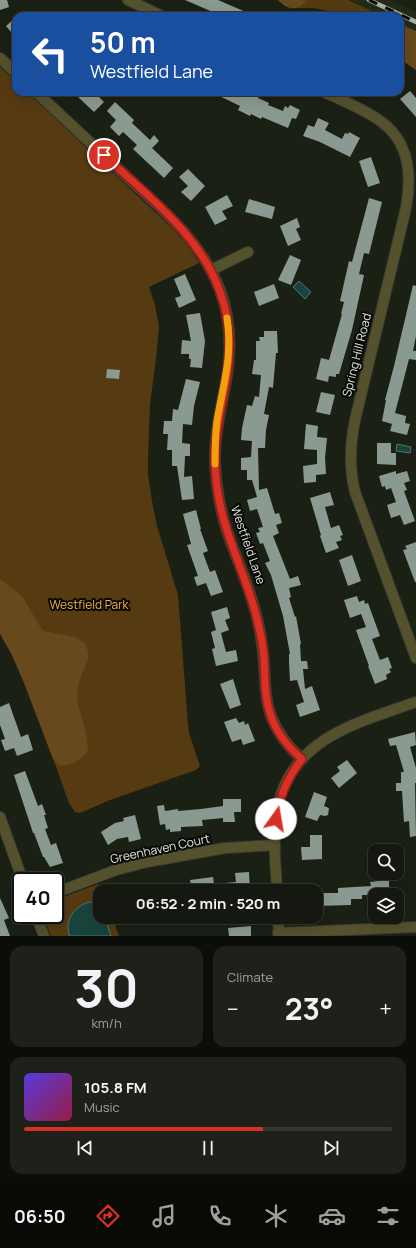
<!DOCTYPE html>
<html lang="en">
<head>
<meta charset="utf-8">
<style>
	body { margin:0; font-family:Manrope,sans-serif; background:#1d2119; color:#f1f3f6; height:100vh; display:flex; flex-direction:column; font-size:15px; white-space:nowrap }
	* { box-sizing:border-box; margin:0 }
	p { font-size:13px; color:#9da09f }
	.icon { flex:none; width:22px; height:22px; fill:none; stroke:currentColor; stroke-width:2; stroke-linecap:round; stroke-linejoin:round }
	.map { position:relative; height:936px; overflow:hidden }
	.drawer { display:flex; flex-direction:column; gap:10px; padding:10px; background:#0b0d09; flex:1 }
	.drawer>* { flex:none }
	.guide { position:absolute; left:12px; top:12px; width:392px; height:84px; border-radius:12px; box-shadow:0 4px 16px #0002,0 0 0 1px #333730; background:#1a4fa0; color:#fff; overflow:hidden }
	.controls { position:absolute; left:368px; top:844px; display:grid; gap:8px }
	.controls a { display:grid; place-items:center; width:36px; height:36px; border-radius:8px; background:#141810; box-shadow:0 4px 16px #0002,0 0 0 1px #333730; font-size:20px }
	.speed { position:absolute; left:12px; top:872px; display:flex; gap:8px; font-size:20px; font-weight:700; text-align:center }
	.speed>* { display:grid; place-content:center; width:52px; height:52px; border-radius:50%; background:#141810; box-shadow:0 4px 16px #0002,0 0 0 1px #333730; line-height:1 }
	.speed .limit { border:2px solid #111; border-radius:6px; background:#fff; color:#111 }
	.pin { position:absolute; display:grid; place-items:center; width:34px; height:34px; color:#fff; margin:-17px; border:2px solid #fff; border-radius:50%; box-shadow:0 1px 4px #0007 }
	.me { position:absolute; width:44px; margin:-22px; rotate:13deg; stroke-linejoin:round; filter:drop-shadow(0 0 3px #0008) }
	.turn { display:flex; align-items:center; gap:14px; height:84px; padding:0 12px; font-size:18px }
	.turn .icon { width:52px; height:52px; stroke-width:2.5 }
	.turn b { display:block; font-size:28px; line-height:34px }
	.big { font-size:30px; font-weight:700; line-height:1.1 }
	.drawer .tile { flex:1; display:flex; flex-direction:column; justify-content:center; gap:6px; min-width:0; padding:0 14px; border-radius:12px; background:#1d2119 }
	.drawer .dial { align-items:center; gap:0 }
	.dial b { font-size:52px; line-height:1 }
	.song { display:flex; align-items:center; gap:12px }
	.cover { width:48px; height:48px; border-radius:6px; background:linear-gradient(135deg,hsl(250 70% 55%),hsl(340 70% 35%)) }
	.played { height:4px; border-radius:2px; background:linear-gradient(90deg,#d93025 65%,#333730 65%) }
	.keys { display:flex; justify-content:space-around; direction:ltr }
	.heat { display:flex; justify-content:space-between; align-items:center; font-size:22px; direction:ltr }
	.drawer .tiles { flex:1; display:grid; gap:10px; grid-template-columns:1fr 1fr }
	.tile:last-child { grid-column:span 2 }
	.trip { position:absolute; left:93px; top:884px; width:230px; height:40px; border-radius:12px; background:#141810; box-shadow:0 4px 16px #0002,0 0 0 1px #333730; font-weight:700; line-height:40px; text-align:center }
	.tab-bar { display:flex; height:64px; justify-content:space-around; align-items:center; background:#080a06; color:#9da09f }
	.tab-bar .icon { width:28px; height:28px }
	.tab-bar .active { color:#d93025 }
	.tab-bar b { font-size:18px; color:#f1f3f6 }
	.map>svg:first-child { display:block }
	.built { fill:#222a18 }
	.green { fill:#563a11 }
	.forest { fill:#68491e }
	.water { fill:#19433d; stroke:#55746d }
	.building { fill:#8b9a90 }
	.lines { fill:none; stroke-linecap:round; stroke-linejoin:round }
	.minor-casing { stroke:#373c31; stroke-width:12 }
	.minor { stroke:#56512d; stroke-width:10 }
	.rail-casing { stroke:#acb0a7; stroke-width:4.5 }
	.rail { stroke:#070905; stroke-width:3; stroke-dasharray:9; stroke-linecap:butt }
	.route-casing { stroke:#8d1f18; stroke-width:10 }
	.route { stroke:#d93025; stroke-width:7 }
	.slow { stroke:#f59e0b; stroke-width:7 }
	.labels { text-anchor:middle; stroke-width:4; stroke-linejoin:round; paint-order:stroke }
	.street-label { font-size:12px; fill:#e2e6de; stroke:#070905 }
	.park-label { font-size:12px; fill:#fdb143; stroke:#070905 }
</style>
</head>
<body>
<div class="map">
<svg width="416" height="936" viewBox="0 0 416 936">
	<rect width="100%" height="100%" fill="#1b2015"/>
	<path class="built" d="M348 0H390L416 12V32L400 24V16H382Z"/>
	<g class="green">
		<path d="M306 0H348L383 16H340L328 11 314 8H292H296Z"/>
		<path d="M0 67 16 82V92H27L173 229 188 246 199 263 149 287 155 305 159 326 156 359 150 404 148 457V474L152 501 157 526 178 595 188 724 189 733 200 766 196 770 110 800 80 813 75 812 69 803 0 611Z"/>
		<path d="M98 884 101 891 100 917H112L119 936H51L43 915H55V900Z"/>
	</g>
	<g class="forest">
		<path d="M278 0H306C298 13 286 9 278 0Z"/>
		<path d="M400 24 416 31V70L400 59Z"/>
		<path d="M0 579 22 596 42 630 48 632 75 637 83 642 86 645 89 656 79 682 77 696 78 704 86 733 88 751C80 759 72 768 59 765L53 759 24 683 12 655 0 634Z"/>
	</g>
	<g class="water">
		<path d="M299 281 311 292 305 299 293 287Z"/>
		<path d="M397 444 411 447 410 453 396 451Z"/>
		<path d="M89 902 95 903 100 907V917H105L111 936H70C63 921 75 906 89 902Z"/>
	</g>
	<g class="building">
		<path d="M0 0H7L9 7 0 10Z"/>
		<path d="M185 0H218L255 16H222Z"/>
		<path d="M16 17V38L6 26Z"/>
		<path d="M410 91 416 98V117L400 99Z"/>
		<path d="M81 92H94L104 102 94 112 77 96Z"/>
		<path d="M211 92H261L258 98 269 103 268 105 283 111 285 106 288 108 290 105 300 110 296 119 292 118 288 128 262 117 261 119 251 114 250 116 238 110 240 106Z"/>
		<path d="M115 102 134 120 132 123 150 140 154 135 159 141 152 148 173 168 164 178 133 149 137 145 123 132 119 136 110 127 116 120 107 111Z"/>
		<path d="M318 118 329 123 325 130 342 139 345 133 348 134 349 132 360 138 350 157 320 142 303 136 308 125 314 127Z"/>
		<path d="M371 157 380 183 368 187 359 161Z"/>
		<path d="M188 169 205 186 191 201 181 192 188 186 179 177Z"/>
		<path d="M227 195 233 206 222 211 227 219 215 225 205 207Z"/>
		<path d="M369 198 382 202 369 254 364 253 359 274 364 275 352 330 339 374H336V377L329 376 328 382 316 379 321 358 329 360 342 314H341L344 302 340 301 349 261 352 262Z"/>
		<path d="M249 199 275 207 272 219 245 212Z"/>
		<path d="M297 218 300 227 296 229 301 240 288 246 280 226Z"/>
		<path d="M290 255 301 260 291 285 278 280Z"/>
		<path d="M185 274 196 300 179 308 175 298 181 296 174 279Z"/>
		<path d="M274 284 279 298 259 306 254 292Z"/>
		<path d="M413 285 416 286V336L413 351H416V360L409 359 395 413 406 416 405 423 410 424 407 435 390 431 392 424 382 421 386 400H385L394 366Z"/>
		<path d="M200 313 205 341 202 368 190 367 191 359H189V354H181L182 340 191 341 186 315Z"/>
		<path d="M264 331H277L278 353H276L273 388 269 387 264 414 269 415 266 430 265 448H258L259 490 267 488 275 514 279 513 282 523 276 525 279 533 273 536 290 579 298 576 301 585 289 588 291 597 289 598 295 617 296 616 301 644H300L301 661H307L308 669H303L305 689 312 686 320 710 300 717 296 705 304 702 297 680 290 681 289 663V654H290L283 616 271 575 265 563 270 561 263 543 260 544 256 533 260 532 258 528 263 527 257 509 250 511 247 500 257 497 252 480H247V470H241V458L251 457 252 441 241 440 242 428 247 405 252 406 255 396 259 397 261 375 252 374 254 360H256V341H260L259 337H264Z"/>
		<path d="M107 369 120 370 119 379 106 378Z"/>
		<path d="M186 379 200 382 194 406 192 425 183 424 182 443 190 444V456H185L184 477 192 476 194 499 182 500 177 466H172V450H167L168 434H163L164 421H172L173 409 178 410Z"/>
		<path d="M321 392 335 395 330 415 316 412Z"/>
		<path d="M306 424 318 426 317 437 327 438 325 458 326 474 316 475V482L304 483 303 466 317 464V450L304 449Z"/>
		<path d="M377 443H391V453H396V465L377 464Z"/>
		<path d="M396 471V474L407 471 410 481 404 483 407 490 404 491 415 521 404 525 400 515 391 518 387 505 396 502 391 488 386 490 385 486 382 487 379 476Z"/>
		<path d="M330 492 334 505 325 507 331 528 339 525 343 535 340 536 342 540 336 542 339 548 326 553 320 536 321 535 310 498Z"/>
		<path d="M196 510 201 529H200L208 551 203 553 210 572 215 570 223 592 211 596 206 583 197 586 194 577 198 576 187 545 191 544 183 514Z"/>
		<path d="M416 542V582H415L403 550 407 549 405 546Z"/>
		<path d="M352 555 361 581 348 586 339 560Z"/>
		<path d="M357 596 359 602 364 600 365 604 368 603 380 636 372 639 380 660 388 657 392 668 389 669 391 672 386 675 387 679 375 684 368 666H369L356 630 366 627 361 614 350 618 344 600Z"/>
		<path d="M227 607 230 618 225 620 229 630 221 633 226 652 236 650 238 661 216 666 212 649 215 648 211 632 216 630 211 612Z"/>
		<path d="M233 679 241 705 230 709 220 684Z"/>
		<path d="M9 703 21 737 28 734 33 750 17 756 14 748 5 751 1 740 5 739 0 725V707Z"/>
		<path d="M236 718 239 723 244 721 245 725 248 723 255 741 243 745 241 739 232 742 224 722Z"/>
		<path d="M415 732 416 745 410 747 416 768V783H415L416 836 410 837 409 821 404 822 402 791H396V783H401V772H404L396 745 390 746 388 739Z"/>
		<path d="M347 760 357 773 339 788 331 778 340 771 337 767Z"/>
		<path d="M25 771 38 806 42 804 46 815H44L48 828 45 829 51 845 56 843 63 863 50 867 44 857H43L34 833H33L14 775Z"/>
		<path d="M314 792 327 797 324 806 329 808 328 815 325 816 320 815 317 821 305 817Z"/>
		<path d="M223 799H241V812H234L235 822H223V818L202 820 203 826 181 827V831L170 832V829L166 830 165 824 160 825 157 806 164 805 165 811 178 809V811L201 809 223 806Z"/>
		<path d="M135 815 141 839 129 842 128 837 117 839 108 845 101 832 115 823 124 821 123 818Z"/>
		<path d="M310 835H322V859L302 860 301 847H310Z"/>
		<path d="M249 872 250 891H192L190 880 213 877 214 884 236 882 235 873Z"/>
		<path d="M389 880V895H362V899H351V905L316 906V893H338V888L371 886 370 882Z"/>
		<path d="M0 898 9 918 4 920 10 936H0Z"/>
		<path d="M251 926V936H229L228 928Z"/>
	</g>
	<g class="lines">
		<g class="minor-casing">
			<g id="minor">
				<path d="M128 0 162 16"/>
				<path d="M0 58 16 73"/>
				<path d="M36 92C66 120 96 148 126 176 163 210 201 241 220 290 229 314 231 343 228 369 224 398 215 426 215 456 215 480 219 504 226 528 236 559 251 589 258 622 261 635 263 649 264 663 265 681 265 699 271 716 278 734 288 747 302 759"/>
				<path d="M324 92C343 101 362 108 379 120 410 141 412 175 406 208L355 420C350 444 349 468 355 492L416 658"/>
				<path d="M211 270 248 252"/>
				<path d="M0 817 23 881"/>
				<path d="M277 891C276 868 273 844 275 821 285 740 351 725 416 702"/>
				<path d="M55 893 116 870 147 862 225 848 275 845"/>
				<path d="M36 915 44 936"/>
				<path d="M278 917 279 936"/>
				<path d="M278 933 416 927"/>
			</g>
		</g>
		<use href="#minor" class="minor"/>
		<g class="rail-casing">
			<path id="rail" d="M369 0 416 22"/>
		</g>
		<use href="#rail" class="rail"/>
	</g>
	<g class="lines">
		<g class="route-casing">
			<path id="route" d="M104 155C147 196 200 234 220 292 229 316 231 343 228 368 224 399 215 426 215 458 215 482 219 505 226 527 236 560 251 590 258 623 261 634 263 645 264 656 265 676 264 697 271 716 277 734 288 747 302 759 288 777 279 797 276 819"/>
		</g>
		<use href="#route" class="route"/>
		<path class="slow" d="M215 464C215 450 215 436 217 421 223 385 233 357 227 318"/>
	</g>
	<g class="labels">
		<g class="street-label">
			<text transform="translate(357 355) rotate(-76)" y="4">Spring Hill Road</text>
			<text transform="translate(248 545) rotate(71)" y="4">Westfield Lane</text>
			<text transform="translate(160 849) rotate(-12)" y="4">Greenhaven Court</text>
		</g>
		<g class="park-label">
			<text x="89" y="609">Westfield Park</text>
		</g>
	</g>
</svg>
<div class="controls">
<a><svg class="icon" aria-label="search" viewBox="0 0 24 24"><circle cx="10" cy="10" r="6"/><path d="M15 15l6 6"/></svg></a>
<a><svg class="icon" aria-label="layers" viewBox="0 0 24 24"><path d="M12 4l9 5-9 5-9-5zM3 14l9 5 9-5"/></svg></a>
</div>
<div class="speed"><div class="limit">40</div></div>
<div class="pin" style="left:104px;top:155px;background:#d93025"><svg class="icon" aria-label="arrive" viewBox="0 0 24 24"><path d="M6 21V4h12l-3 4 3 4H6"/></svg></div>
<svg class="me" style="left:276px;top:819px" viewBox="-20 -20 40 40"><circle r="19" fill="#fff"/><path d="M0-13L10 11 0 6-10 11z" fill="#d93025"/></svg>
<div class="trip">06:52 · 2 min · 520 m</div>
<div class="guide">
<div class="turn"><svg class="icon" aria-label="left" viewBox="0 0 24 24"><path d="M17 20v-9H6M10 6l-5 5 5 5"/></svg><div><b>50 m</b>Westfield Lane</div></div>
</div>
</div>
<section class="drawer">
<div class="tiles">
<div class="tile dial"><b>30</b><p>km/h</p></div>
<div class="tile"><p>Climate</p>
<div class="heat"><a>−</a><b class="big">23°</b><a>+</a></div>
</div>
<div class="tile">
<div class="song"><i class="cover"></i><div><b>105.8 FM</b><p>Music</p></div></div>
<div class="played"></div>
<div class="keys"><svg class="icon" aria-label="previous" viewBox="0 0 24 24"><path d="M18 5L8 12l10 7zM5 5v14"/></svg><svg class="icon" aria-label="pause" viewBox="0 0 24 24"><path d="M8 5v14M16 5v14"/></svg><svg class="icon" aria-label="next" viewBox="0 0 24 24"><path d="M6 5l10 7-10 7zM19 5v14"/></svg></div>
</div>
</div>
</section>
<nav class="tab-bar">
<b>06:50</b>
<svg class="icon active" aria-label="directions" viewBox="0 0 24 24"><path d="M12 3l9 9-9 9-9-9zM9 14v-3h6M13 9l2 2-2 2"/></svg>
<svg class="icon" aria-label="music" viewBox="0 0 24 24"><path d="M9 18V5l10-2v13"/><circle cx="6" cy="18" r="3"/><circle cx="16" cy="16" r="3"/></svg>
<svg class="icon" aria-label="phone" viewBox="0 0 24 24"><path d="M5 4h4l2 5-3 2q2 4 5 5l2-3 5 2v4C11 20 4 13 5 4z"/></svg>
<svg class="icon" aria-label="climate" viewBox="0 0 24 24"><path d="M12 3v18M4 7l16 10M4 17L20 7"/></svg>
<svg class="icon" aria-label="car" viewBox="0 0 24 24"><path d="M5 17H2v-5l4-1 3-4h7l3 4 3 1v5h-3M9 17h6M6 11h13"/><circle cx="7" cy="17" r="2"/><circle cx="17" cy="17" r="2"/></svg>
<svg class="icon" aria-label="filters" viewBox="0 0 24 24"><path d="M4 7h16M4 17h16"/><circle cx="9" cy="7" r="2"/><circle cx="15" cy="17" r="2"/></svg>
</nav>
</body>
</html>
